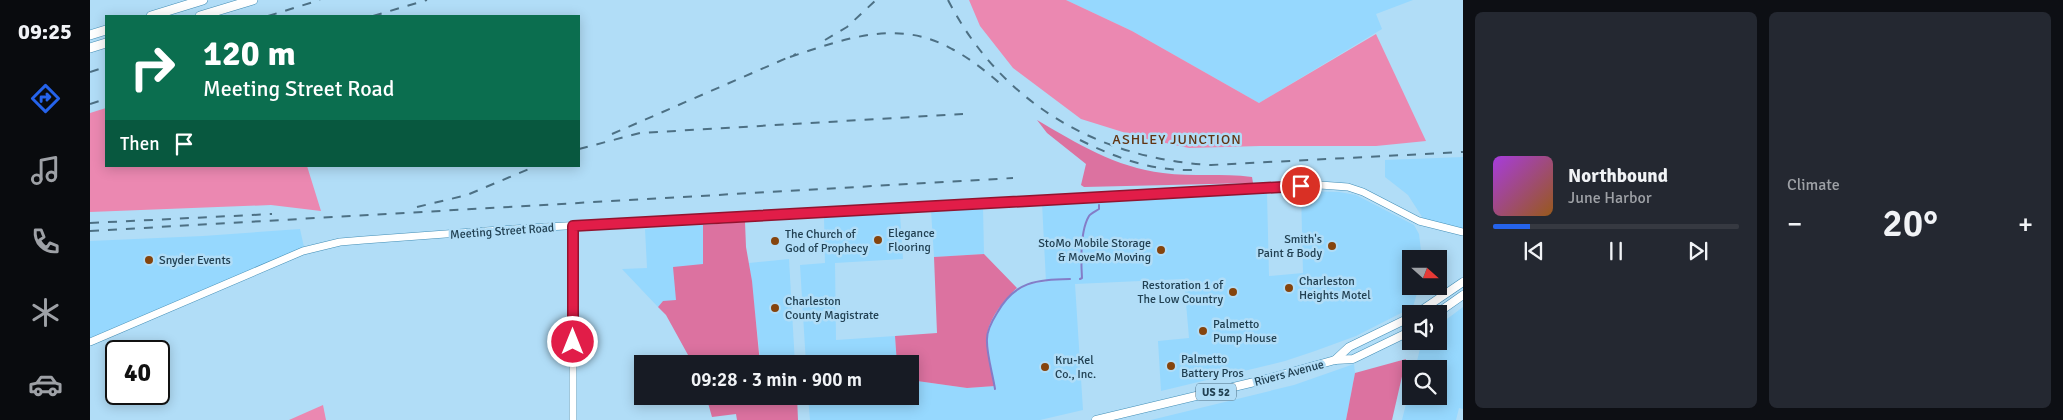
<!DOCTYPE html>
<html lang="en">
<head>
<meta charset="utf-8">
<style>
	body { margin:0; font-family:Signika,sans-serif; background:#242831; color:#f1f3f6; height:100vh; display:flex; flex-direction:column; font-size:19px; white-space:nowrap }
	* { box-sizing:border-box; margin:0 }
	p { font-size:16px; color:#9ea1a6 }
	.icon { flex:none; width:28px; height:28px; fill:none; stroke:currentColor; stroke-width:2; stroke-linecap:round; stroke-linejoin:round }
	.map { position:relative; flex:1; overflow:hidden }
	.panel { display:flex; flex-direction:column; gap:12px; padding:12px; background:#0d0f14; width:600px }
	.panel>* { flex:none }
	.top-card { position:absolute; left:15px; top:15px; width:475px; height:152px; border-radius:0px; box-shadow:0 2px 12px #0003; background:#0b6e4f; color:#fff; overflow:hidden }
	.needle { width:32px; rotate:111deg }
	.controls { position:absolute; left:1312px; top:250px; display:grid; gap:10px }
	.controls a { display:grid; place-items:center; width:45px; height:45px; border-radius:0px; background:#171b24; box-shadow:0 2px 12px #0003; font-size:25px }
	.speed { position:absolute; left:15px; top:340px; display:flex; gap:10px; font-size:25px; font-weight:700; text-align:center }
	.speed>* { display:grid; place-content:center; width:65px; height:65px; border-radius:50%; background:#171b24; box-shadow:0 2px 12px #0003; line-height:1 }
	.speed .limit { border:2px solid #111; border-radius:8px; background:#fff; color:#111 }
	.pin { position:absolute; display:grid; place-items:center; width:42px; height:42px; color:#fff; margin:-21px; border:2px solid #fff; border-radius:50%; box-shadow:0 1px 5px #0007 }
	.me { position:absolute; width:55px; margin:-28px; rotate:0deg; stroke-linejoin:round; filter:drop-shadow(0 0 4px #0008) }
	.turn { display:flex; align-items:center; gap:18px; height:105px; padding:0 15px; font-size:22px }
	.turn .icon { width:65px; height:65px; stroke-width:2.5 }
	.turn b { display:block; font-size:35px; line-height:42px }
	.then { display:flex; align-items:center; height:48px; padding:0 15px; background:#0003; gap:10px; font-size:19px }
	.big { font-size:38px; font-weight:600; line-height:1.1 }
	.panel .tile { flex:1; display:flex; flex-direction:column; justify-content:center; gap:8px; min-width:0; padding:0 18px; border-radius:8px; background:#242831 }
	.song { display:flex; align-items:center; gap:15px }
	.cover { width:60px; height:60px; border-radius:8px; background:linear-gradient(135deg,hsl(280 70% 55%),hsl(30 70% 35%)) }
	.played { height:5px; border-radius:2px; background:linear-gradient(90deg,#2563eb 15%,#363941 15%) }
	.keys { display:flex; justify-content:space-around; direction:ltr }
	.heat { display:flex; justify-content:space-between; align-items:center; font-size:28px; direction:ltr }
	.panel .tiles { flex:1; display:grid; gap:12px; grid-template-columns:repeat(2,1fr) }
	.trip { position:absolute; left:544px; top:355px; width:285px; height:50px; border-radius:0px; background:#171b24; box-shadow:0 2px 12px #0003; font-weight:600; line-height:50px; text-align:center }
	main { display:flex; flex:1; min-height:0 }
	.dock { display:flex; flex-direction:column; width:90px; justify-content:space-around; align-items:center; background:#090b0e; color:#9ea1a6 }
	.dock .icon { width:35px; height:35px }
	.dock .on { color:#2563eb }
	.dock b { font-size:22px; color:#f1f3f6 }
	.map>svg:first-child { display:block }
	.built { fill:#96d8fe }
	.green { fill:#eb88b1 }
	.forest { fill:#dc72a0 }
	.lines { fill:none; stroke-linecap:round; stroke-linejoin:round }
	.stream { stroke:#847dc7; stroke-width:2 }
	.secondary-casing { stroke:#428eb6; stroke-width:8 }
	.primary-casing { stroke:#428eb6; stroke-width:9 }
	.highway-casing { stroke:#428eb6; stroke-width:10 }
	.secondary { stroke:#fff; stroke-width:7 }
	.primary { stroke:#fff; stroke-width:8 }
	.highway { stroke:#fff; stroke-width:9 }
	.rail { stroke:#4d7084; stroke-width:2; stroke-dasharray:9 9; stroke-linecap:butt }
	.route-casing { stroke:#92132f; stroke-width:12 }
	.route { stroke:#e11d48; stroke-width:9 }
	.poi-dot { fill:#85440d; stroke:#b1ddf7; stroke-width:2 }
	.labels { text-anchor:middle; stroke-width:5; stroke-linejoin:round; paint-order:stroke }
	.shield { fill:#b1ddf7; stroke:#4c6f84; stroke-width:1 }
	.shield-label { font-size:11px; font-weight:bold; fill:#214052 }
	.street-label { font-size:12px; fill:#214052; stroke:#b1ddf7 }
	.poi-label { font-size:12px; fill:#214052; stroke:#b1ddf7; text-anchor:start }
	.neighbourhood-label { font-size:14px; letter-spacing:1px; fill:#623412; stroke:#b1ddf7 }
</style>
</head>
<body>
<main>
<nav class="dock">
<b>09:25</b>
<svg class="icon on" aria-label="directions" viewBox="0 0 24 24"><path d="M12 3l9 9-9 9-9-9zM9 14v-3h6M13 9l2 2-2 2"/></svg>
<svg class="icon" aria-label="music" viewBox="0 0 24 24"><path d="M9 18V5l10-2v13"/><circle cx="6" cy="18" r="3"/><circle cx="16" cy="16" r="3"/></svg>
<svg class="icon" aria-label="phone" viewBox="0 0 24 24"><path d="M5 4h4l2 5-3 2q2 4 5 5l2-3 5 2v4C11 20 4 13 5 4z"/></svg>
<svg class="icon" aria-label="climate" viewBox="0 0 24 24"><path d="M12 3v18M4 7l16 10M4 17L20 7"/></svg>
<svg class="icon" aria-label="car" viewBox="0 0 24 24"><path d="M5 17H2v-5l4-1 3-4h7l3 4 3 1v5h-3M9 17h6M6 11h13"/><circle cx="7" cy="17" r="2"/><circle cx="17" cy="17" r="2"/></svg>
</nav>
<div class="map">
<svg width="1373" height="420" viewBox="0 0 1373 420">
	<rect width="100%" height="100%" fill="#b1ddf7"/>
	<g class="built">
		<path d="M976 0H1323L1286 14 1292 29 1169 103 1042 31Z"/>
		<path d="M1373 157V232L1336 223 1318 195 1295 177V160Z"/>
		<path d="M1211 191 1249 192 1266 195 1324 225 1329 234 1332 259H1321V286H1329L1323 307 1266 336 1225 351 1195 361 1071 391 1068 341 1099 338 1094 279 985 284 993 410 950 420H720L718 396H820V380L877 388 904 386 897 338 903 319 918 296 927 288 938 283 956 282 952 203 1094 192V196L1177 193 1179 276 1213 273Z"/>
		<path d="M893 207 894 254 844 257 841 210Z"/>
		<path d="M810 214 813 259 745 263 746 340 805 336 807 364H716L710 265 735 263 734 217Z"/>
		<path d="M613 225V264L586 301H573L568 307 532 269 557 268 555 229Z"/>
		<path d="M210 229 214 247 0 338V241L113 236Z"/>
		<path d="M699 259 705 364H671L659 263Z"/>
		<path d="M1373 307V409L1369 408 1366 420H1312L1321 384V396H1349V369H1325L1332 341H1349V325Z"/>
		<path d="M1264 364 1265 373 1256 420H1061L1204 385Z"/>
	</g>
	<g class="green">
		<path d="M879 0H976L1042 31 1169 103 1286 34 1336 141 1286 146H1170L1099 148 1052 138 991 119 923 68 890 26Z"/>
		<path d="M16 108V166H217L231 211 181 205 0 212V113Z"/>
		<path d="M233 405 236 420H199Z"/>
	</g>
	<g class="forest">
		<path d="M947 120C988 144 1025 167 1073 173 1103 177 1132 173 1162 177L1163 183 994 187 991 185 996 164 957 133Z"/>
		<path d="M655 222 656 247 662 281 670 364H603L576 315 568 307 573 301 586 300 583 267 613 264V225Z"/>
		<path d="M894 254 927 288C914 300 897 320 897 339 897 354 902 371 905 386L877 388 820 380V364H807L805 336 847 333 844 257Z"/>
		<path d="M1316 359 1302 420H1256L1265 373Z"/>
		<path d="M616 396H707L708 420H647L646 414 622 417Z"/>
	</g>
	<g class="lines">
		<g class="stream">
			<path d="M990 279 992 278C991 262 990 231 999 216 1001 213 1006 211 1009 209V205"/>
			<path d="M905 389C903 375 896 352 897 339 897 330 902 321 907 313 925 281 946 280 980 279"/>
		</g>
		<g class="secondary-casing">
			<g id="secondary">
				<path d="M0 342 213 251 250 242 274 240 438 228 1230 185 1258 187 1273 192 1329 221 1373 232"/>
				<path d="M483 420V226"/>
			</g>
		</g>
		<g class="primary-casing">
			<g id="primary">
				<path d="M1326 314 1373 282"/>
				<path d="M1346 314 1373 295"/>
				<path d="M1245 360 1259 347 1321 317"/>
				<path d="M1006 420 1177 379 1245 360 1263 359 1321 331"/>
			</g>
		</g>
		<g class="highway-casing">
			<g id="highway">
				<path d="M61 16 113 0"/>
				<path d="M110 16 163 0"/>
				<path d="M0 35 16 30"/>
				<path d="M0 48 16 43"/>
			</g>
		</g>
		<use href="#secondary" class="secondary"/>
		<use href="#primary" class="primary"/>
		<use href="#highway" class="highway"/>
		<g class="rail">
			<path d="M858 0C911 103 1008 159 1121 165L1373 152"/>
			<path d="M178 16 230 0"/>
			<path d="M283 16 337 0"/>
			<path d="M735 40 757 27 786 0"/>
			<path d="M700 57C755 39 807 18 862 49 881 59 898 73 914 87"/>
			<path d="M0 72 16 67"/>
			<path d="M0 104 16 99"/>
			<path d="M522 134 706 54"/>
			<path d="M990 140C1026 158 1062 171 1102 170"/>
			<path d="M489 149 550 133 873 114"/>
			<path d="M327 207 377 195 446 166"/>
			<path d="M0 223 182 214"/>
			<path d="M0 231 923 178"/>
		</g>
	</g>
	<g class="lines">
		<g class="route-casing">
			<path id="route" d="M483 342V226L1211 186"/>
		</g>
		<use href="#route" class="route"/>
	</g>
	<g class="poi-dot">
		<circle cx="788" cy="240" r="5"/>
		<circle cx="685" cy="241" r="5"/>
		<circle cx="1242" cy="246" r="5"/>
		<circle cx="1071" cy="250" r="5"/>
		<circle cx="59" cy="260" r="5"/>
		<circle cx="1199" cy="288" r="5"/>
		<circle cx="1143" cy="292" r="5"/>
		<circle cx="685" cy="308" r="5"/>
		<circle cx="1113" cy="331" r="5"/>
		<circle cx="1081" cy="366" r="5"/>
		<circle cx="955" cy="367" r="5"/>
	</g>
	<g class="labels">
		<rect class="shield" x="1106" y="383.5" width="40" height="17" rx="4"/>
		<g class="shield-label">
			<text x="1126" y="396">US 52</text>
		</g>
		<g class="street-label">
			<text transform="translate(412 231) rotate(-4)" y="4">Meeting Street Road</text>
			<text transform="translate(1199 373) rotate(-15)" y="4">Rivers Avenue</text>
		</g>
		<g class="poi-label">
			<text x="798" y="237">Elegance<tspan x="798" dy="14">Flooring</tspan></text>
			<text x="695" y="238">The Church of<tspan x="695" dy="14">God of Prophecy</tspan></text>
			<text x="1232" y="243" text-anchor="end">Smith's<tspan x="1232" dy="14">Paint &amp; Body</tspan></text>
			<text x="1061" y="247" text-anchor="end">StoMo Mobile Storage<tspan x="1061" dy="14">&amp; MoveMo Moving</tspan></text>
			<text x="69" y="264">Snyder Events</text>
			<text x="1209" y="285">Charleston<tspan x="1209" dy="14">Heights Motel</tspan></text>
			<text x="1133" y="289" text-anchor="end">Restoration 1 of<tspan x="1133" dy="14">The Low Country</tspan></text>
			<text x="695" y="305">Charleston<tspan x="695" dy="14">County Magistrate</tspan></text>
			<text x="1123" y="328">Palmetto<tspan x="1123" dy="14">Pump House</tspan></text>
			<text x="1091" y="363">Palmetto<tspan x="1091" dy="14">Battery Pros</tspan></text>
			<text x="965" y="364">Kru-Kel<tspan x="965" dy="14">Co., Inc.</tspan></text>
		</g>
		<g class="neighbourhood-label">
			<text x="1087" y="144">ASHLEY JUNCTION</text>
		</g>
	</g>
</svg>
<div class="controls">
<a><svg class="needle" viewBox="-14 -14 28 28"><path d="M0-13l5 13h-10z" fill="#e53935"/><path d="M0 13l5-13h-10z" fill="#9ea1a6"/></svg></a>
<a><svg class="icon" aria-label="sound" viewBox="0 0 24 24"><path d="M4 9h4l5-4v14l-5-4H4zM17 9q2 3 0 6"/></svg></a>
<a><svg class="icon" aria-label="search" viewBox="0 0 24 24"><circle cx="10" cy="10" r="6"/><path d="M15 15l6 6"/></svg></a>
</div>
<div class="speed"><div class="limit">40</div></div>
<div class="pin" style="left:1211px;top:186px;background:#d93025"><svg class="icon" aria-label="arrive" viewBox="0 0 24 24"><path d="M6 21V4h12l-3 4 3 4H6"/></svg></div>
<svg class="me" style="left:483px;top:342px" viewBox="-20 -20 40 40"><circle r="17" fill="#e11d48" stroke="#fff" stroke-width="3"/><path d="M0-11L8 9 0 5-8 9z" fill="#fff"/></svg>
<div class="trip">09:28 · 3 min · 900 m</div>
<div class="top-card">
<div class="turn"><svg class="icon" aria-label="right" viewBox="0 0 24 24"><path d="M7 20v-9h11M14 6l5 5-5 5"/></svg><div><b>120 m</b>Meeting Street Road</div></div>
<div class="then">Then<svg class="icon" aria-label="arrive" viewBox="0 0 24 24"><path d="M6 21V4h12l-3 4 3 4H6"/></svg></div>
</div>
</div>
<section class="panel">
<div class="tiles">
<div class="tile">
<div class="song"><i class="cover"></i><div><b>Northbound</b><p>June Harbor</p></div></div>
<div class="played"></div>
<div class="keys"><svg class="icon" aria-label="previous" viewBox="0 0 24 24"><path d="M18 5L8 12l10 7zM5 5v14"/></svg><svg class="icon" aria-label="pause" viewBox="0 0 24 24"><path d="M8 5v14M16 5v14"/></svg><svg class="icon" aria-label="next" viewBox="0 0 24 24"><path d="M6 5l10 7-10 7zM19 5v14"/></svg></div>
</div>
<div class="tile"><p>Climate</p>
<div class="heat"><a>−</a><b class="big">20°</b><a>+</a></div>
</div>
</div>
</section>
</main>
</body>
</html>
